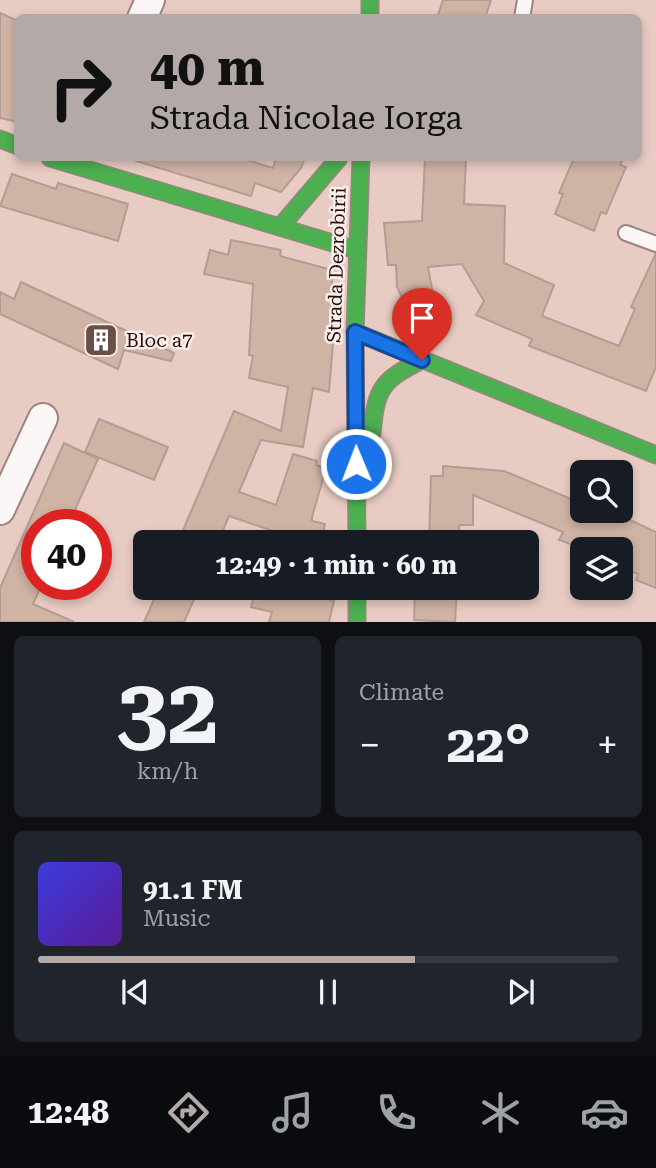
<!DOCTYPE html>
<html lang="en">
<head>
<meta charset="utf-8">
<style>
	body { margin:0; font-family:"Roboto Serif",serif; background:#20242c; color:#f1f3f6; height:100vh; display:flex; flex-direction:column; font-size:26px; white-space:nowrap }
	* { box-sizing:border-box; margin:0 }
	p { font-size:23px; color:#9ea1a6 }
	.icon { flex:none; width:38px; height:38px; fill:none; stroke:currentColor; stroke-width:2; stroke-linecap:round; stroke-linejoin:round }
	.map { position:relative; height:622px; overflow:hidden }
	.details { display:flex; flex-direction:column; gap:14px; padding:14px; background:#0d0f14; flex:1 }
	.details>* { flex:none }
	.hud { position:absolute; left:14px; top:14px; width:628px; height:147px; border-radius:10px; box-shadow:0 4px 10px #0003; background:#b3aaa8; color:#111; overflow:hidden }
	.tools { position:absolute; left:570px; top:460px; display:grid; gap:14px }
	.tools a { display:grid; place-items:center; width:63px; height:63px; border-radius:10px; background:#171b24; box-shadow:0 4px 10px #0003; font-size:35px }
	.speed { position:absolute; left:21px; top:509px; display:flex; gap:14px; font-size:35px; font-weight:700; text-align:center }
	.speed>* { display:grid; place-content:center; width:91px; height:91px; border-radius:50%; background:#171b24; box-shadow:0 4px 10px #0003; line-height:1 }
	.speed .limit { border:10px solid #d22; background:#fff; color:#111 }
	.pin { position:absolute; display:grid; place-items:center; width:60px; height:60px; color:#fff; margin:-72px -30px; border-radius:50% 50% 50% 0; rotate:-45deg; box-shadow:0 0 7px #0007 }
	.pin .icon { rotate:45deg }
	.me { position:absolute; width:77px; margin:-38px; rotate:359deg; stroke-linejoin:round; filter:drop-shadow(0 0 5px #0008) }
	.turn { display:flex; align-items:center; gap:24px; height:147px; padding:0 21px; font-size:32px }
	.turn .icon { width:91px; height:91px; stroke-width:2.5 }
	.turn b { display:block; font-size:49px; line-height:60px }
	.big { font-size:52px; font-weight:700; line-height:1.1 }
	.details .tile { flex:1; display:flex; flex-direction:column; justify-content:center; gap:10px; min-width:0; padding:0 24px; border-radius:10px; background:#20242c }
	.details .dial { align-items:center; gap:0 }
	.dial b { font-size:91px; line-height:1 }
	.song { display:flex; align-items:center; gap:21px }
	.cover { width:84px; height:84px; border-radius:10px; background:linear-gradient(135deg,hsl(240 70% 55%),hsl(270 70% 35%)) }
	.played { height:7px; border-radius:4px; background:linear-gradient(90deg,#b3aaa8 65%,#363941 65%) }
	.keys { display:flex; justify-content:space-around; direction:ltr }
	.heat { display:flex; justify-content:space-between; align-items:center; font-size:38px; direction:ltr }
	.details .tiles { flex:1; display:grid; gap:14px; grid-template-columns:1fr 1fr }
	.tile:last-child { grid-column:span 2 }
	.trip { position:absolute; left:133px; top:530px; width:406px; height:70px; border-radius:10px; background:#171b24; box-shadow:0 4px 10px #0003; font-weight:700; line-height:70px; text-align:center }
	.menu { display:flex; height:112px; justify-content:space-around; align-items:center; background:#090b0e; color:#9ea1a6 }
	.menu .icon { width:49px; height:49px }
	.menu .current { color:#b3aaa8 }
	.menu b { font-size:32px; color:#f1f3f6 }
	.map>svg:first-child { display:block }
	.building { fill:#cfb3a4; stroke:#b39d93; stroke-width:2 }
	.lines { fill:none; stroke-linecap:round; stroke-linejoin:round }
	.lane-casing { stroke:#9c847e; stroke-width:18 }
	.street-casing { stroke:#9c847e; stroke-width:32 }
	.fast-casing { stroke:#9c847e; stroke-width:19 }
	.lane { stroke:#fcf7f6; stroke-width:14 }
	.street { stroke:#fcf7f6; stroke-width:28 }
	.fast { stroke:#4caf50; stroke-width:16 }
	.route-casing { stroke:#114b97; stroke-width:18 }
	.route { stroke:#1a73e8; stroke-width:12 }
	.labels { text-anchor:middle; stroke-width:5; stroke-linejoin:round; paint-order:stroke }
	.street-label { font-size:19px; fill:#230d07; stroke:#fceeea }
	.poi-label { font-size:19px; fill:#230d07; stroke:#fceeea; text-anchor:start }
</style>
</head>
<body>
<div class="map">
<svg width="656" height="622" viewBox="0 0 656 622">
	<rect width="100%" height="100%" fill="#e8cbc3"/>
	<g class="building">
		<path d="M443 0H491L485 18H437Z"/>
		<path d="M0 13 18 21V122L0 118Z"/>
		<path d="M133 158H241L273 168 276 158H305L301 168 281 192 255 183 251 196 133 160Z"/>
		<path d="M425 158H466L464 204 505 206 504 263 554 285 542 316 619 346 635 309 631 307 656 253V367L646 391 529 346 532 339 476 315 484 301 462 264 428 267 436 311H421L405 304 397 287 396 265H388L384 223 422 221Z"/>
		<path d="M574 158H624L620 165 626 167 606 214 601 212 594 231 555 214 563 194 559 193Z"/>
		<path d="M12 174 56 189 58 183 128 204 118 241 0 206Z"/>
		<path d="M231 240 281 250 280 256 332 270 331 338 333 343 329 392 313 388 303 447 261 440 239 492 276 505 293 454 317 461 316 465 326 468 312 517V521L325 524 321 542H270L273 531 229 516 218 542H178L234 411 281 431 288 387 249 378 253 356 249 355 253 284 204 274 210 250 228 255Z"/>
		<path d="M21 282 174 353 171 361 124 350 118 369 0 314V292L14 299Z"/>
		<path d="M99 419 168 447 154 480 85 452Z"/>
		<path d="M64 443 98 459 68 525H37V584H42L33 604 74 622H0V588Z"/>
		<path d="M443 466 504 471 583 504V511H611L656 532V588L636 580 638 574 621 568V550H572L573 545 559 540 563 532 473 495V525H459V542H429L431 476H443Z"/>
		<path d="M159 588H199L184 622H144Z"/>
		<path d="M256 588H321L319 597 334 601 329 622H269L272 612 251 607Z"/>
		<path d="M415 588H457L455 622 414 620Z"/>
	</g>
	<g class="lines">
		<g class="lane-casing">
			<g id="lane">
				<path d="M522 18 525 0"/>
				<path d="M626 233 656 244"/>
			</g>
		</g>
		<g class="street-casing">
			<g id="street">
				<path d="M142 18 150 0"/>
				<path d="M0 510 43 418"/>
			</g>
		</g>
		<g class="fast-casing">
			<g id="fast">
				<path d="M370 0V18"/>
				<path d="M0 139 18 146"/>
				<path d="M50 158 356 250"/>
				<path d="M280 227 339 158"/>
				<path d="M355 332 656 455"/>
				<path d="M372 434C376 388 381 381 422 360"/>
				<path d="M357 542 355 332 361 158"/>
				<path d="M357 588V622"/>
			</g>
		</g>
		<use href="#lane" class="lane"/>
		<use href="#street" class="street"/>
		<use href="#fast" class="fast"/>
	</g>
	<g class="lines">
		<g class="route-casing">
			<path id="route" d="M356 464 355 332 422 360"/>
		</g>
		<use href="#route" class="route"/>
	</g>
	<defs>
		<g id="building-square" transform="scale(1.75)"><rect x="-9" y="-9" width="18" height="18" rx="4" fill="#685049" stroke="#fceeea"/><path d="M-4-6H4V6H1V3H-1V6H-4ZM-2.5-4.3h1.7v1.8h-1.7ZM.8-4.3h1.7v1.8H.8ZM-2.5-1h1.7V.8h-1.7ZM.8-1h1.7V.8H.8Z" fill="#fff"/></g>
	</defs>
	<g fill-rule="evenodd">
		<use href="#building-square" x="101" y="340"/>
	</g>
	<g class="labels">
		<g class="street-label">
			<text transform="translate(336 265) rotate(-88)" y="7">Strada Dezrobirii</text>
		</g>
		<g class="poi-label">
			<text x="126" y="347">Bloc a7</text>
		</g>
	</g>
</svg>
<div class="tools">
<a><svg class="icon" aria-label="search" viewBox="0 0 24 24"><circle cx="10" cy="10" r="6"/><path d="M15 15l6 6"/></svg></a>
<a><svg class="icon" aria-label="layers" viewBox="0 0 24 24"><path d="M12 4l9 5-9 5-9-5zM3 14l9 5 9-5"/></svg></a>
</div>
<div class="speed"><div class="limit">40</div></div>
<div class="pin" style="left:422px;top:360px;background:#d93025"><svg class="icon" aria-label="arrive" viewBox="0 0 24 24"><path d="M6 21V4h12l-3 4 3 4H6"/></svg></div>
<svg class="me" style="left:356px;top:464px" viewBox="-20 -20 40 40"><circle r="17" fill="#1a73e8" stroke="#fff" stroke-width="3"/><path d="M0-11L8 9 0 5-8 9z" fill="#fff"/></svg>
<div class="trip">12:49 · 1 min · 60 m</div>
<div class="hud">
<div class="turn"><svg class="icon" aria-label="right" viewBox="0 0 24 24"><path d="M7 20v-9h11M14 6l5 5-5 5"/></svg><div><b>40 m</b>Strada Nicolae Iorga</div></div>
</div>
</div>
<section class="details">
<div class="tiles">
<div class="tile dial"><b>32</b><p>km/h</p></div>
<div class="tile"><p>Climate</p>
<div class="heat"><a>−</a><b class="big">22°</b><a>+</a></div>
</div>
<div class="tile">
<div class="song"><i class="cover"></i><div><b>91.1 FM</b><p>Music</p></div></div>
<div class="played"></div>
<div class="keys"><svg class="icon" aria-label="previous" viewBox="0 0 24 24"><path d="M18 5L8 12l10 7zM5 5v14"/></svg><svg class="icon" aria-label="pause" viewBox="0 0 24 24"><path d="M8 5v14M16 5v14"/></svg><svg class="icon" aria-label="next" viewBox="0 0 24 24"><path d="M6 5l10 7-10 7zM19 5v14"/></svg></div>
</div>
</div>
</section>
<nav class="menu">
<b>12:48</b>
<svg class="icon current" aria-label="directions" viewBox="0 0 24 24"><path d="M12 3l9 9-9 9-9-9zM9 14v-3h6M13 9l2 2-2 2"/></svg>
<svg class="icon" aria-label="music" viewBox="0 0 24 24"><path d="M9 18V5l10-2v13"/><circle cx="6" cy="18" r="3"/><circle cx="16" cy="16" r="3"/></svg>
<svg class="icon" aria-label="phone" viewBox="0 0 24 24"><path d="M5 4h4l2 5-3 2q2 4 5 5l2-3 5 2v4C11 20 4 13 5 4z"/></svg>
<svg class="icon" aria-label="climate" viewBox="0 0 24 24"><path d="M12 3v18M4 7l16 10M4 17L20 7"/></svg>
<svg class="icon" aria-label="car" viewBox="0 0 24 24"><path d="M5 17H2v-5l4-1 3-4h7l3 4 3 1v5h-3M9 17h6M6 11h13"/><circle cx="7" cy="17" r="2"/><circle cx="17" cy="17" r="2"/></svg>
</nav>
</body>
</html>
